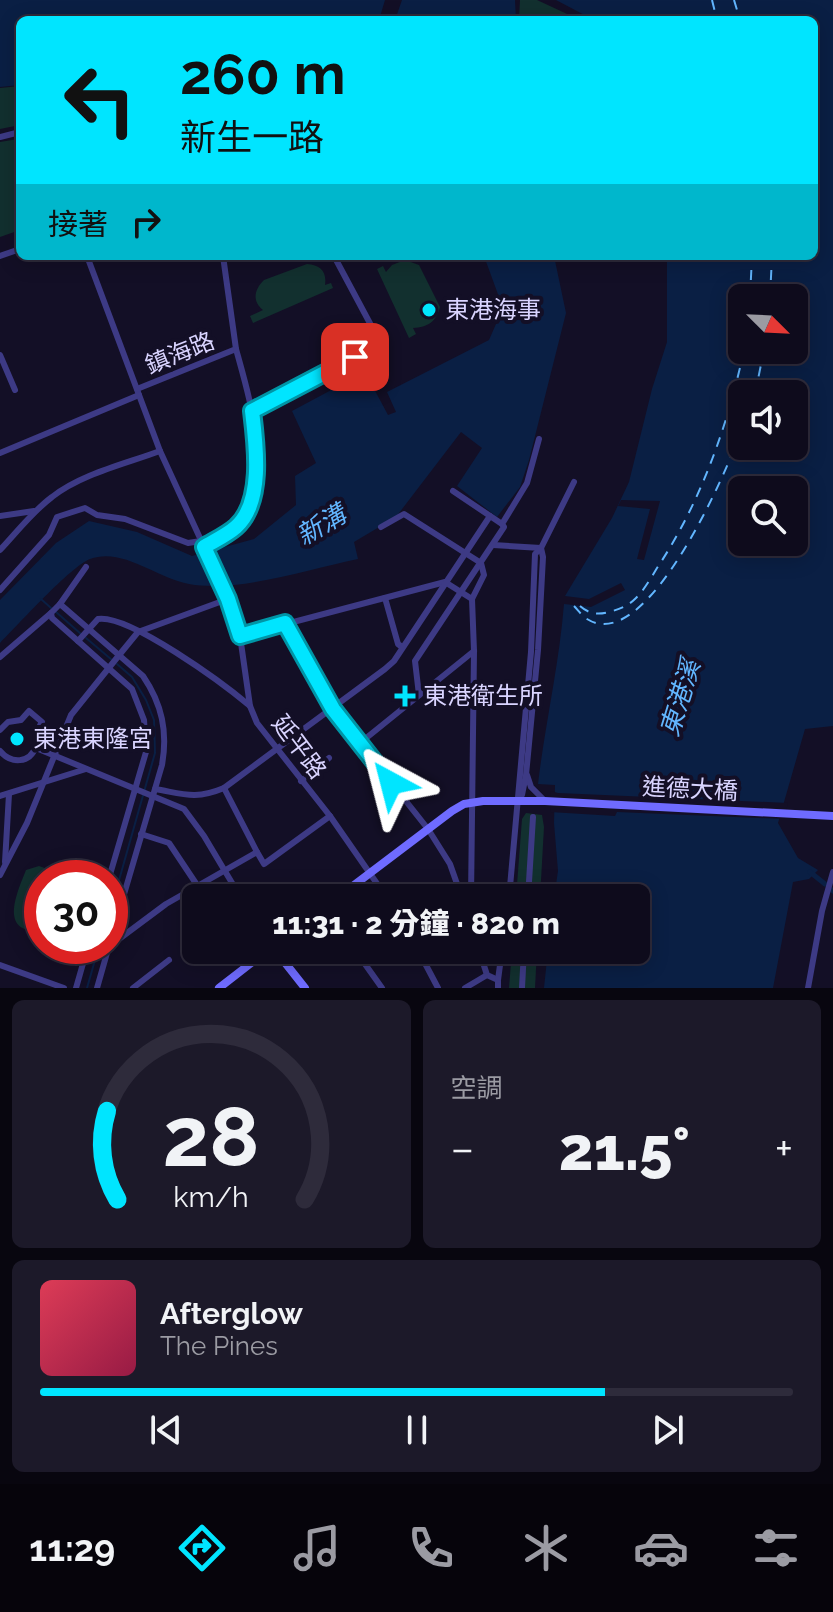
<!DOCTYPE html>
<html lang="zh-TW">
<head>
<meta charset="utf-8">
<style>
	body { margin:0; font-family:Raleway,"Noto Sans TC",sans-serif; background:#1c1929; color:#f1f3f6; height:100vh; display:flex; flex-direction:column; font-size:30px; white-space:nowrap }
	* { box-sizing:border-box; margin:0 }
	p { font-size:26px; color:#9b9ba3 }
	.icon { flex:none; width:44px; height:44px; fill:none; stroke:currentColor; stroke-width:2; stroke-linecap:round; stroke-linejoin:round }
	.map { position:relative; height:988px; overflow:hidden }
	.details { display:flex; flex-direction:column; gap:12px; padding:12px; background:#08060f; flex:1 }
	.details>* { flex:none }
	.guide { position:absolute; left:16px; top:16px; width:802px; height:244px; border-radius:12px; box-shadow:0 4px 20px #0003,0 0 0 2px #2e2b3b; background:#00e5ff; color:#111; overflow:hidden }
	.needle { width:52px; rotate:114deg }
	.buttons { position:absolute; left:728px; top:284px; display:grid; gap:16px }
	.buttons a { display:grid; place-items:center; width:80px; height:80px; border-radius:12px; background:#0e0b1c; box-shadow:0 4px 20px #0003,0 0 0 2px #2e2b3b; font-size:40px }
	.speed { position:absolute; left:24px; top:860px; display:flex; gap:16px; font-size:40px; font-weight:700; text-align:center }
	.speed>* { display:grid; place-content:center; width:104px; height:104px; border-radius:50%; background:#0e0b1c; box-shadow:0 4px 20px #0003,0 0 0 2px #2e2b3b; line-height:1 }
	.speed .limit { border:12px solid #d22; background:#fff; color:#111 }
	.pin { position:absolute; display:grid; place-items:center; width:68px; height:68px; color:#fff; margin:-34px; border-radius:16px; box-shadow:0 4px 12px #0006 }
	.me { position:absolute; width:88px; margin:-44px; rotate:322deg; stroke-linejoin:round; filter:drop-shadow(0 0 6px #0008) }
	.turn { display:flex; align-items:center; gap:28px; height:168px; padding:0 32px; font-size:36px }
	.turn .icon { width:104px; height:104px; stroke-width:2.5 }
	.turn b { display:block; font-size:56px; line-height:68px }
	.then { display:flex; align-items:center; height:76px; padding:0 32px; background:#0003; gap:16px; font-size:30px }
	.big { font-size:60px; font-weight:800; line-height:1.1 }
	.details .widget { flex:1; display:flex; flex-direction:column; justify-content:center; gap:12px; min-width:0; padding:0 28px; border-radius:12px; background:#1c1929 }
	.details .dial { align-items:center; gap:0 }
	.dial svg { height:208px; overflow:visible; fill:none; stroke:#2e2b3b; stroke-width:7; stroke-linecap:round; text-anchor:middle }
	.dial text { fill:#f1f3f6; stroke:none }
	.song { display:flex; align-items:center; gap:24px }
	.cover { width:96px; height:96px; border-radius:12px; background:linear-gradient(135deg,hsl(350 70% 55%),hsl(340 70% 35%)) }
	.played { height:8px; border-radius:4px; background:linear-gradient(90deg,#00e5ff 75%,#2e2b3b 75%) }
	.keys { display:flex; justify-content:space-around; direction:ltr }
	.heat { display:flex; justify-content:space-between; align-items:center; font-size:44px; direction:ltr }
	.details .tiles { flex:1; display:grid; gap:12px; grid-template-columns:1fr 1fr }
	.widget:last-child { grid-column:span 2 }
	.trip { position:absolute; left:182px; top:884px; width:468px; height:80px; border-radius:12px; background:#0e0b1c; box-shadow:0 4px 20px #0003,0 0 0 2px #2e2b3b; font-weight:800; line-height:80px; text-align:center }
	.dock { display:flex; height:128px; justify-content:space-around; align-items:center; background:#06040b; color:#9b9ba3 }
	.dock .icon { width:56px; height:56px }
	.dock .on { color:#00e5ff }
	.dock b { font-size:36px; color:#f1f3f6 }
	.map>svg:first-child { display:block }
	.green { fill:#12302f }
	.water { fill:#0a1f44; fill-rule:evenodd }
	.pier { fill:#130f26 }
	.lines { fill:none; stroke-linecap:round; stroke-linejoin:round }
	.stream { stroke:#0a1f44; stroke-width:2 }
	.canal { stroke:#0a1f44; stroke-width:5 }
	.ferry { stroke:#62b6ff; stroke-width:2; stroke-dasharray:10 8; stroke-linecap:butt }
	.street { stroke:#3d3a85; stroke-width:6 }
	.secondary { stroke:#6f6bff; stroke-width:8 }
	.route-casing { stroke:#0095a6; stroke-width:20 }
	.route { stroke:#00e5ff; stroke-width:14 }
	.poi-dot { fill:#00e5ff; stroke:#130f26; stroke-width:3 }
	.labels { text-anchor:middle; stroke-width:8; stroke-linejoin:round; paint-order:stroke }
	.poi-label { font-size:24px; fill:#d9d4ff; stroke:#130f26; text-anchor:start }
	.street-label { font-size:24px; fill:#d9d4ff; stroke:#130f26 }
	.water-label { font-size:26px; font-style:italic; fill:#62b6ff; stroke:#130f26 }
</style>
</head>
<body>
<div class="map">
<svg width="833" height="988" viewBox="0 0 833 988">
	<rect width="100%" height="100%" fill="#130f26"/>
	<g class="green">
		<path d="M520 0H537L580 20H519Z"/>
		<path d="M20 86V125L0 129V88Z"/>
		<path d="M18 139 20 140V230L0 237V142Z"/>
		<path d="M405 260 419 265 440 307C436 322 428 327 413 328L416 334 409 338 377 269 383 266 386 272 392 265Z"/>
		<path d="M307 264C320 265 327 271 325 285L331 283 333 288 253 323 250 316 263 310C252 301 254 290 264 280Z"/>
		<path d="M526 813 542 815 544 827 540 898H516L522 819Z"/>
		<path d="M39 866 50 870 56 877 59 873 63 875 62 878H42V928L39 936 35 935 36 931C0 930 17 893 26 870Z"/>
		<path d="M512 950H537L535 988H509Z"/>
	</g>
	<g class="water">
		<path d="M0 0H385L379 20H20V85L0 87Z"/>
		<path d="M402 0H515L516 20H395Z"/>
		<path d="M556 0H833V726L805 729 778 823 798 858 818 870 809 879 793 882 773 988H544L548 950H636V898H554L558 871 554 823 555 785 538 784C545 724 559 666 564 604L591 607 625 590 621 583 589 599 565 596 612 518 629 482 652 389 667 342V256H814V20H594ZM742 298H794V350H742ZM742 394H794V446H742ZM742 490H794V542H742Z"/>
		<path d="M484 256H554L566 313 529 460 520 487 497 517 457 486 482 448 461 432 396 517 354 542 358 559C308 569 239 593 189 584 156 578 123 547 90 559 71 566 17 626 0 643V600L56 543 89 521 137 532 192 556 254 539 296 505 295 476 316 463 292 411 365 372 388 415 396 412 387 392 489 340 503 308Z"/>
	</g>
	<g class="pier">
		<path d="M621 500 660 501 644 560 637 559 650 509 618 506Z"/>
		<path d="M551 791 558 793 788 803 784 819 617 812 615 816 550 812Z"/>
	</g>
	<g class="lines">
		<g class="stream">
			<path d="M41 599 51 608"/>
			<path d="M56 612 81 634"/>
			<path d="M86 638 112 660"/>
			<path d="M110 912 155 753 154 720 146 700 132 677 117 664"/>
			<path d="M87 988 99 946"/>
		</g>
		<g class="canal">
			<path d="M810 872 825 884"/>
			<path d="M832 890 833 891"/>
		</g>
		<g class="ferry">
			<path d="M712 0 717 20"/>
			<path d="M734 0 740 20"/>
			<path d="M750 298 752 256"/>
			<path d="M770 298 772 256"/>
			<path d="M755 394 764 350"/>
			<path d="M574 606C578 610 582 616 587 619 647 657 728 469 742 429"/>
			<path d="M580 606C589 614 598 615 609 612 620 609 628 606 636 598 644 590 651 578 657 568 700 504 728 425 744 350"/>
		</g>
		<g class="street">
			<path d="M0 137 20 132"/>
			<path d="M0 256 20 249"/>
			<path d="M87 256 160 451 228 599 240 636 250 706 257 723 330 816 387 898"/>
			<path d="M0 355 15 390"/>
			<path d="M137 389 236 349 223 256"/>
			<path d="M252 411 381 344 334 256"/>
			<path d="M0 453 139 395"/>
			<path d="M453 491 502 524"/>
			<path d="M0 516 34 511"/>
			<path d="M381 527 404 514 481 563 484 575 472 599 474 651 471 898"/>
			<path d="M493 545 541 548"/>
			<path d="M204 547C215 540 232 533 239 523 274 476 250 400 236 349"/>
			<path d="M0 550C17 532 32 512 52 497 81 474 125 464 160 451"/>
			<path d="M0 590 49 535 57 517 85 508 97 515 125 519 188 543 201 541"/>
			<path d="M385 598 398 644 402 647"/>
			<path d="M60 604 86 567"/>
			<path d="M285 623 333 709 428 829 450 864 462 898"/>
			<path d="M240 636 445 582 472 599"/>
			<path d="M78 641 98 619C129 614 224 684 250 706"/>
			<path d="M0 657 51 613"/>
			<path d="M419 695 415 661 504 527 502 524 527 483 539 439"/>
			<path d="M0 730 8 722 21 720 29 711 42 722C35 731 40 736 36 746 30 764 11 764 0 751"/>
			<path d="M360 743 474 651"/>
			<path d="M36 748 184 809 204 836 241 898"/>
			<path d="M527 775 531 787 545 801"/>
			<path d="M301 781 329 758"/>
			<path d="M224 788 257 852"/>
			<path d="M155 789C184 794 195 800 224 788L385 669 394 661 490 516"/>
			<path d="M522 795 526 775 538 650 543 557 541 548"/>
			<path d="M0 796 86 769"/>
			<path d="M141 834 169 843 197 885"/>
			<path d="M5 862 9 794"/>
			<path d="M0 875 27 823 71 715 120 654 138 632 228 599"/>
			<path d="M109 878 146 752 144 720 132 689 52 618 51 613 60 604 143 676C162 704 168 732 162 765L110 942"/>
			<path d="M509 898 531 652 535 554 541 548 574 482"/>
			<path d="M528 898 533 817"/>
			<path d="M110 941 115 942 166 904 257 852 264 864 330 816"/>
			<path d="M355 950 382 988"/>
			<path d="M418 950 438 988"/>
			<path d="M479 950 487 975 498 980V988"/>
			<path d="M0 965 64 988"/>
			<path d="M498 980 502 950"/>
			<path d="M76 988 88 946"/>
			<path d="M97 988 109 946"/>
			<path d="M133 988 169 960"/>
			<path d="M465 988 487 975"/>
			<path d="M522 988 524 950"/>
			<path d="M808 988 822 911 833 872"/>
		</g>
		<g class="secondary">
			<path d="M337 898 452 811 464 804 483 801H545L833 816"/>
			<path d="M275 950 305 988"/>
			<path d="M219 988 268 950"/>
		</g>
	</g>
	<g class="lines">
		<g class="route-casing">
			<path id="route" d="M355 357 252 411C256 444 264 502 236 527 227 535 214 541 204 547L228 599 240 636 285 623 333 709 391 783"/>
		</g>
		<use href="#route" class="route"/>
	</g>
	<g class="poi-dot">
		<circle cx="429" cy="310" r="8"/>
		<path d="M401 684h8v8h8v8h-8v8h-8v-8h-8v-8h8z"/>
		<circle cx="17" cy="739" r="8"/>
	</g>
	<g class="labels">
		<g class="poi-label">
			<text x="445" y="318">東港海事</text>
			<text x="423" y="704">東港衛生所</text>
			<text x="33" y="747">東港東隆宮</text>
		</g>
		<g class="street-label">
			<text transform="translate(180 353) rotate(-22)" y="8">鎮海路</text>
			<text transform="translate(299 747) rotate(53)" y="8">延平路</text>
			<text transform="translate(690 789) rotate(3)" y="8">進德大橋</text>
		</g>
		<g class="water-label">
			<text transform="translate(321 525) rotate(-31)" y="9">新溝</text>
			<text transform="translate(680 698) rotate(-73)" y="9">東港溪</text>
		</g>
	</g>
</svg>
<div class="buttons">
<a><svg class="needle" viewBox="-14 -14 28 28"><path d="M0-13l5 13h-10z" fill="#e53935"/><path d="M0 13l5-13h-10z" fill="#9b9ba3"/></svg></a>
<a><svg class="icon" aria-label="sound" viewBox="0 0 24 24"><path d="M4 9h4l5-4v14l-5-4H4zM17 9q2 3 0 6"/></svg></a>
<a><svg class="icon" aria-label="search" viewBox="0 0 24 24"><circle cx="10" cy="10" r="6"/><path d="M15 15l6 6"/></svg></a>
</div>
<div class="speed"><div class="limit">30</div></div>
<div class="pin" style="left:355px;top:357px;background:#d93025"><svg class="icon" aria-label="arrive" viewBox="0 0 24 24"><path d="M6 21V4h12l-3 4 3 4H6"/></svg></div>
<svg class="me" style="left:391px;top:783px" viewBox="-20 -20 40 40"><path d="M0-17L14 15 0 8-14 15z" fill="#00e5ff" stroke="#fff" stroke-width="4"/></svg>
<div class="trip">11:31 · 2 分鐘 · 820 m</div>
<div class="guide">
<div class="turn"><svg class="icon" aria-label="left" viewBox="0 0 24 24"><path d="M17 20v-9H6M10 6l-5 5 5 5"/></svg><div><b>260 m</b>新生一路</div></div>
<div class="then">接著<svg class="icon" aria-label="right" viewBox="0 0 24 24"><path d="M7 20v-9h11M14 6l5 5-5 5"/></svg></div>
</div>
</div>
<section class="details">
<div class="tiles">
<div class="widget dial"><svg viewBox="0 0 100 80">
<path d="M14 69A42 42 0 1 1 86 69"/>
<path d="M14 69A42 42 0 0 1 10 35" stroke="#00e5ff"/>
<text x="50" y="56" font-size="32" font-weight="700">28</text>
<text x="50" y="72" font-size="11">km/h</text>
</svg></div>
<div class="widget"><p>空調</p>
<div class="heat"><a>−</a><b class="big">21.5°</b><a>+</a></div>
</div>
<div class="widget">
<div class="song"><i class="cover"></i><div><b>Afterglow</b><p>The Pines</p></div></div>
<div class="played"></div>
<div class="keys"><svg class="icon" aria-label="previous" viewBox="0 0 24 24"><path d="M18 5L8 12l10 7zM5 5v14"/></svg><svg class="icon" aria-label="pause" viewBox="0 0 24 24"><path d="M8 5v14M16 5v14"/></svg><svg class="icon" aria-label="next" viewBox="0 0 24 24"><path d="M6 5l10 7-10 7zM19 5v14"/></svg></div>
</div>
</div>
</section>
<nav class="dock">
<b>11:29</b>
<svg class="icon on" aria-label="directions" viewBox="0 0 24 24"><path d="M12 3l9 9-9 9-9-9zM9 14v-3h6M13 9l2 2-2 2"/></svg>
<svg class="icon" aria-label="music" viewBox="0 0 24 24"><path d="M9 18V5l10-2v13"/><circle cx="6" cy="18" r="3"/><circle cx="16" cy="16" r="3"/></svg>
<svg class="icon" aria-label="phone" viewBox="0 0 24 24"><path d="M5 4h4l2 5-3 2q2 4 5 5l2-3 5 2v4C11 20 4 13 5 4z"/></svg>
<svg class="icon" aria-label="climate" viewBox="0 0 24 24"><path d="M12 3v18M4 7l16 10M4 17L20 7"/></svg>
<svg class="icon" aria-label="car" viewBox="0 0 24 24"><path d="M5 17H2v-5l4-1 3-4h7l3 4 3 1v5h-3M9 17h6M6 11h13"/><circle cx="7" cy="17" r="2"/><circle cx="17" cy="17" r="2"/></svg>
<svg class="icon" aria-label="filters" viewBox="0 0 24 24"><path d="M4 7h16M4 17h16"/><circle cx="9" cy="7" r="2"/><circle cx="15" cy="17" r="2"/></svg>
</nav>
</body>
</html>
